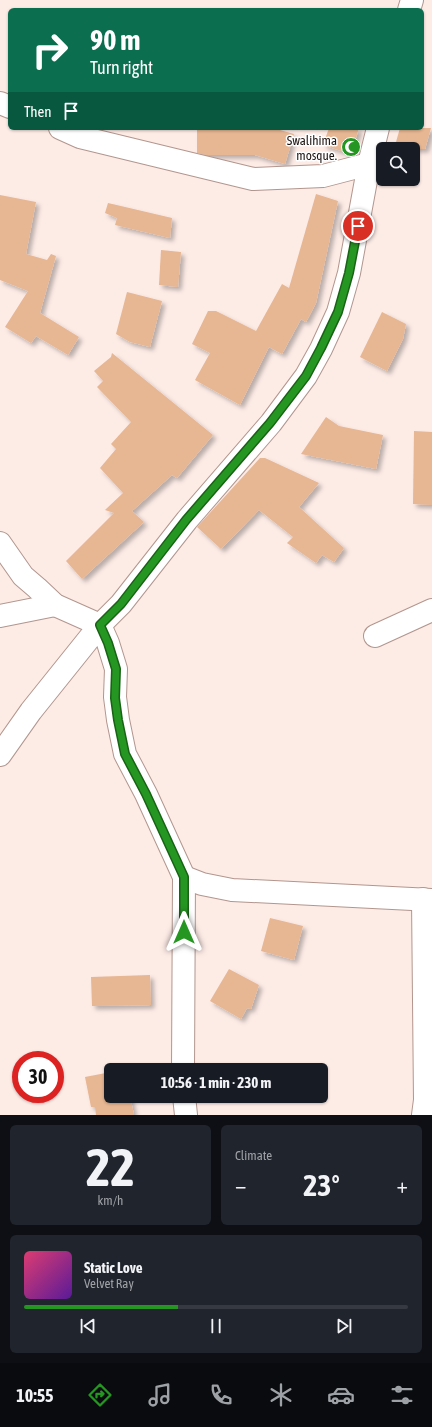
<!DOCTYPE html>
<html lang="en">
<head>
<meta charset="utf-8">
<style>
	body { margin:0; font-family:"Asap Condensed",sans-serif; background:#20242c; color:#f1f3f6; height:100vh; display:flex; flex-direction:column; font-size:15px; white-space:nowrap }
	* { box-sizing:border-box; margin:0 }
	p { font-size:13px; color:#9ea1a6 }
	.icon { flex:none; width:22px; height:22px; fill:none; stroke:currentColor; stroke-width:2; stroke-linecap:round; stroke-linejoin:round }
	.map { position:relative; height:1115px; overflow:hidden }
	.side { display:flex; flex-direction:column; gap:10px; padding:10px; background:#0d0f14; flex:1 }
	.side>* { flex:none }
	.banner { position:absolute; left:8px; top:8px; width:416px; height:122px; border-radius:6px; box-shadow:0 1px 3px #0004; background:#0b6e4f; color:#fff; overflow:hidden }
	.fabs { position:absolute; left:376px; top:142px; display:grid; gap:8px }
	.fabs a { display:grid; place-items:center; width:44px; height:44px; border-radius:6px; background:#171b24; box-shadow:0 1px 3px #0004; font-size:20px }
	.speed { position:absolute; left:12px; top:1051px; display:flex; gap:8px; font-size:20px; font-weight:700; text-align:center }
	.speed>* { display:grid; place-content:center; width:52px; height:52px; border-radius:50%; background:#171b24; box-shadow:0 1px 3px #0004; line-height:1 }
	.speed .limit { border:6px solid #d22; background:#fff; color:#111 }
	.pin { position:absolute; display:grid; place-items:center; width:34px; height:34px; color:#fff; margin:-17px; border:2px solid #fff; border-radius:50%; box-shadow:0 1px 4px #0007 }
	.me { position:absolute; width:44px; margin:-22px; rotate:0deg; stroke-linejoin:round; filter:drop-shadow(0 0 3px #0008) }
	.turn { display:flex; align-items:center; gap:14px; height:84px; padding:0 16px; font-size:18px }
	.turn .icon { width:52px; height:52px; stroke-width:2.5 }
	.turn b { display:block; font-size:28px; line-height:34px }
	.then { display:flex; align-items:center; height:38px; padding:0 16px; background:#0003; gap:8px; font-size:15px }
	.big { font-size:30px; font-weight:700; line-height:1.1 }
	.side .card { flex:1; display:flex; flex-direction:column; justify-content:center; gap:6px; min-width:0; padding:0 14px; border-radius:6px; background:#20242c }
	.side .dial { align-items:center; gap:0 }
	.dial b { font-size:52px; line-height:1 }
	.song { display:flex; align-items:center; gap:12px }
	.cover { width:48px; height:48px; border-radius:6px; background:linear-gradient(135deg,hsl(340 70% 55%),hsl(270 70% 35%)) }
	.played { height:4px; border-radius:2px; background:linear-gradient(90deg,#269622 40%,#363941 40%) }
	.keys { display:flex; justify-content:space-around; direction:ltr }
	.heat { display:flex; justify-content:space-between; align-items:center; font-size:22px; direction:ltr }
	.side .tiles { flex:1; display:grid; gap:10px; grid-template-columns:1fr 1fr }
	.card:last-child { grid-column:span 2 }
	.trip { position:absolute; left:104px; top:1063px; width:224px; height:40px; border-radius:6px; background:#171b24; box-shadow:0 1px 3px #0004; font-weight:700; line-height:40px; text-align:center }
	.tab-bar { display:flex; height:64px; justify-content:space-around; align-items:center; background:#090b0e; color:#9ea1a6 }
	.tab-bar .icon { width:28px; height:28px }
	.tab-bar .on { color:#269622 }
	.tab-bar b { font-size:18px; color:#f1f3f6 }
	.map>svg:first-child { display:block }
	.building { fill:#e7b692; filter:url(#shadow) }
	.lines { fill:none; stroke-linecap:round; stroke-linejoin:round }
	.minor-casing { stroke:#b2968e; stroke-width:24 }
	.tertiary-casing { stroke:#b2968e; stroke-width:24 }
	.minor { stroke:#fff; stroke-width:22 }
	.tertiary { stroke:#fff; stroke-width:22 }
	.route-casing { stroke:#196216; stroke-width:10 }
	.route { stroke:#269622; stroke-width:7 }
	.labels { text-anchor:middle; stroke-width:3; stroke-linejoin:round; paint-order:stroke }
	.poi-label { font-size:13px; fill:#1e1411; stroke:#fff; text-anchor:end }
</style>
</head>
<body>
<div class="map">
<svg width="432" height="1115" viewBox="0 0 432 1115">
	<defs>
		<filter id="shadow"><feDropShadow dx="3.5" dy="3.5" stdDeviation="2" flood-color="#0004"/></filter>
	</defs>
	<rect width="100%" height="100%" fill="#fdebe6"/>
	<g class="building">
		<path d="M197 128H273L294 134 285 164 255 155H206L197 153Z"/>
		<path d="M329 128H359L351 154 323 145Z"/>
		<path d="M400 128H431L425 149H394Z"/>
		<path d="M316 194 338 201 316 303 306 322 301 319 282 354 269 347 240 405 195 380 210 353 192 344 208 311H216L256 331 282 284 289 288Z"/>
		<path d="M0 195 36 202 26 254 47 260 51 254 56 256 40 313 79 337 68 355 36 336 31 343 5 327 28 291 0 280Z"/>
		<path d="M108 203 172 218 170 238 115 225 117 218 105 213Z"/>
		<path d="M161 250 181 252 178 287 159 285Z"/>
		<path d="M127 292 162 301 150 347 130 342 116 334Z"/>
		<path d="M382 312 406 324 403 339 387 371 360 357Z"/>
		<path d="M112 353 213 435 177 478 172 475 132 511 144 522 82 579 66 561 114 513 105 510 123 493 100 468 116 449 111 444 131 422 97 387 103 381 94 371 111 357Z"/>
		<path d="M326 417 339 426 383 435 376 469 301 454Z"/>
		<path d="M414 431 432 432V505L413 504Z"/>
		<path d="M260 458H265L319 483 299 507 344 548 334 562 322 555 316 563 287 543 293 537 259 510 221 549 197 527Z"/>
		<path d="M270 918 303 926 294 960 261 951Z"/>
		<path d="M229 969 259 985 251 1009 247 1008 241 1019 210 1001Z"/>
		<path d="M150 975 151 1005 92 1006 91 977Z"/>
		<path d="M111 1072V1096H130L134 1115H96L95 1107H91L85 1077Z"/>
	</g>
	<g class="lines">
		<g class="minor-casing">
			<g id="minor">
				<path d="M0 103 10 107"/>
				<path d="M60 128 80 137 253 179 323 176 369 164"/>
				<path d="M0 543 23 576 37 588 55 605 100 625 108 643 116 669 115 697 118 720 125 754 146 794 184 877 183 1070"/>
				<path d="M0 616 55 605"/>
				<path d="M375 636 432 610"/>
				<path d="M184 877 202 884 232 890 432 900"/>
				<path d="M423 899 425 1100 423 1115"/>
				<path d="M184 1096 186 1115"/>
			</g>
		</g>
		<g class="tertiary-casing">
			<g id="tertiary">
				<path d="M409 10 412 0"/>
				<path d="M0 755 31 711 100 625 121 604 187 520 271 423 306 376 321 349 338 312 349 273 369 164 378 128"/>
			</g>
		</g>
		<use href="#minor" class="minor"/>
		<use href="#tertiary" class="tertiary"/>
	</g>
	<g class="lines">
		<g class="route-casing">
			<path id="route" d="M184 932V877L146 794 125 754 118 720 115 698 116 669 108 643 100 625 121 604 186 520 270 423 306 376 321 348 338 312 349 273 358 226"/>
		</g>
		<use href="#route" class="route"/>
	</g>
	<defs>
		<g id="mosque-disc" transform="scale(1)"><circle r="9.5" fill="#269622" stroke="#fff"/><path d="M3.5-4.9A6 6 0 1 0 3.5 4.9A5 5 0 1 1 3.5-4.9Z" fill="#fff"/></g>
	</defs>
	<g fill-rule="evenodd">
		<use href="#mosque-disc" x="351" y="147"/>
	</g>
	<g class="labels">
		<g class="poi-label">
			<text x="337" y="145">Swalihima<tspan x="337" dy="15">mosque.</tspan></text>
		</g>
	</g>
</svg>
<div class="fabs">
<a><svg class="icon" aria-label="search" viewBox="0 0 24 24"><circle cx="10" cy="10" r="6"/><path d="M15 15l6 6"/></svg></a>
</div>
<div class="speed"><div class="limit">30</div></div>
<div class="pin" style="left:358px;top:226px;background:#d93025"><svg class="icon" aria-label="arrive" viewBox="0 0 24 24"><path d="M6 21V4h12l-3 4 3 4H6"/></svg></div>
<svg class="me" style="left:184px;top:932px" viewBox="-20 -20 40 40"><path d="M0-17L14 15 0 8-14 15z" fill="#269622" stroke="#fff" stroke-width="4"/></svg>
<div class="trip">10:56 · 1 min · 230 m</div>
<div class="banner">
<div class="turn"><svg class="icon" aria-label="right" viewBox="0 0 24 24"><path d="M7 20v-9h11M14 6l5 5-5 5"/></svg><div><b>90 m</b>Turn right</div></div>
<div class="then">Then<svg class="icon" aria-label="arrive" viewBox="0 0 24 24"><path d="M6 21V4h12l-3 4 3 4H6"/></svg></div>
</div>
</div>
<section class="side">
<div class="tiles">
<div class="card dial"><b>22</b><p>km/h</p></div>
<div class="card"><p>Climate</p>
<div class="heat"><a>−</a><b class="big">23°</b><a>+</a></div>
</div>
<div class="card">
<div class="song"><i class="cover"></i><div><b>Static Love</b><p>Velvet Ray</p></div></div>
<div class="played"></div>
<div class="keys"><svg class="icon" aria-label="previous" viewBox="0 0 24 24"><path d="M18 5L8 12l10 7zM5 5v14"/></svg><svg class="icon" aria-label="pause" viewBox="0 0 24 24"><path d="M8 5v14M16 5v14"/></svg><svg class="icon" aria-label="next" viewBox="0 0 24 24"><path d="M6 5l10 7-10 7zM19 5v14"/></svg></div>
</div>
</div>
</section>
<nav class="tab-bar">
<b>10:55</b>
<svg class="icon on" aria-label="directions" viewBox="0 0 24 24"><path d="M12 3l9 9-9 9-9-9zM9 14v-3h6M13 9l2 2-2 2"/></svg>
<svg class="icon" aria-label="music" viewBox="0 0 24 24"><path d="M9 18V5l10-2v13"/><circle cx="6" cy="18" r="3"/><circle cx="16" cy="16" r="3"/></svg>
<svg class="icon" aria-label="phone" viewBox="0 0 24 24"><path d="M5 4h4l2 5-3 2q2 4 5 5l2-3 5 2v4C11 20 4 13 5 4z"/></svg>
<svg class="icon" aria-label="climate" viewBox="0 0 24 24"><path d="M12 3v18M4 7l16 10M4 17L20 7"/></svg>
<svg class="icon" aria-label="car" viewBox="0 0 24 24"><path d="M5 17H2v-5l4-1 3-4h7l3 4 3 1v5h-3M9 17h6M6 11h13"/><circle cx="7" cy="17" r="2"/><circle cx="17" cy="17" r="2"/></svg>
<svg class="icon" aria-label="filters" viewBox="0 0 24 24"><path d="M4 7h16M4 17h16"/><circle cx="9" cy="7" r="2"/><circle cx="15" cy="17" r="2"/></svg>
</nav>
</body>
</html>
